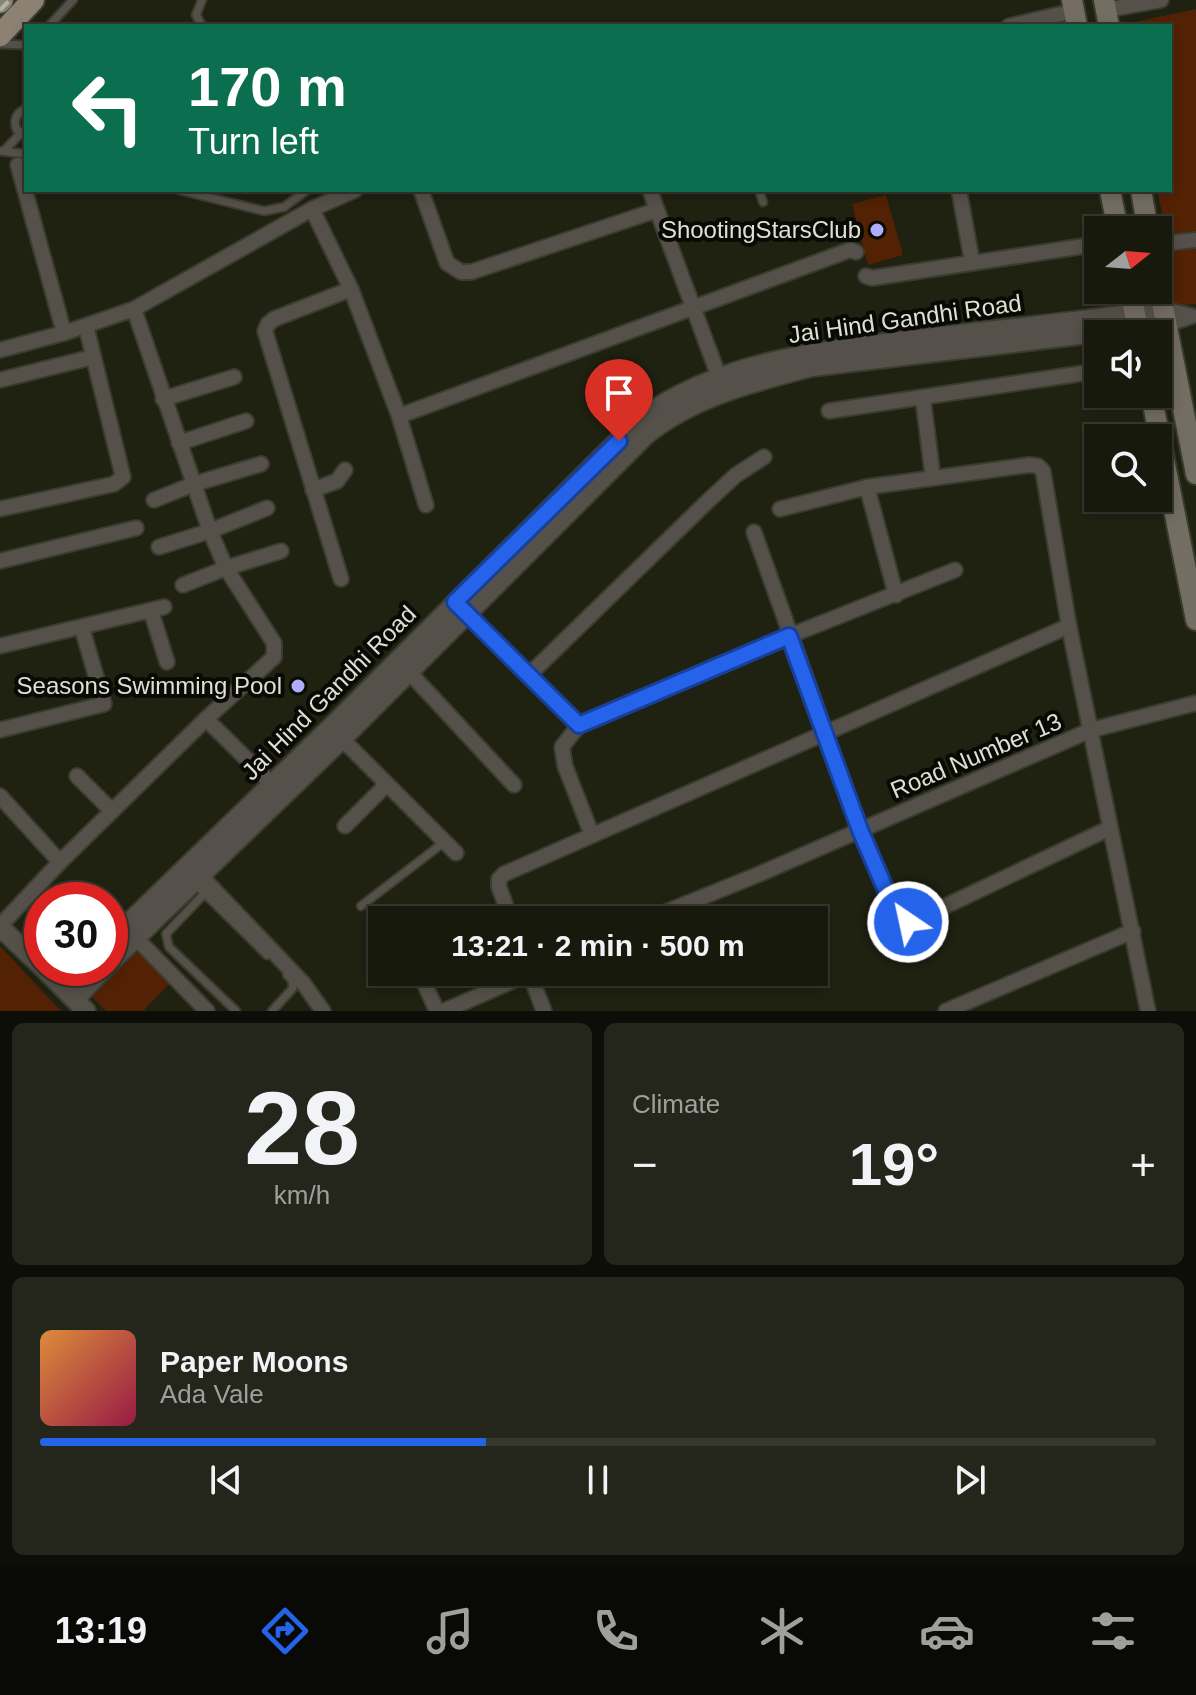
<!DOCTYPE html>
<html lang="en">
<head>
<meta charset="utf-8">
<style>
	body { margin:0; font-family:Arial,sans-serif; background:#24261b; color:#f1f3f6; height:100vh; display:flex; flex-direction:column; font-size:30px; white-space:nowrap }
	* { box-sizing:border-box; margin:0 }
	p { font-size:26px; color:#9ea09d }
	.icon { flex:none; width:44px; height:44px; fill:none; stroke:currentColor; stroke-width:2; stroke-linecap:round; stroke-linejoin:round }
	.map { position:relative; height:1011px; overflow:hidden }
	.details { display:flex; flex-direction:column; gap:12px; padding:12px; background:#0d0e07; flex:1 }
	.details>* { flex:none }
	.banner { position:absolute; left:24px; top:24px; width:1148px; height:168px; border-radius:0px; box-shadow:0 4px 12px #0003,0 0 0 2px #36382e; background:#0b6e4f; color:#fff; overflow:hidden }
	.needle { width:52px; rotate:73deg }
	.buttons { position:absolute; left:1084px; top:216px; display:grid; gap:16px }
	.buttons a { display:grid; place-items:center; width:88px; height:88px; border-radius:0px; background:#17190d; box-shadow:0 4px 12px #0003,0 0 0 2px #36382e; font-size:40px }
	.speed { position:absolute; left:24px; top:882px; display:flex; gap:16px; font-size:40px; font-weight:700; text-align:center }
	.speed>* { display:grid; place-content:center; width:104px; height:104px; border-radius:50%; background:#17190d; box-shadow:0 4px 12px #0003,0 0 0 2px #36382e; line-height:1 }
	.speed .limit { border:12px solid #d22; background:#fff; color:#111 }
	.pin { position:absolute; display:grid; place-items:center; width:68px; height:68px; color:#fff; margin:-82px -34px; border-radius:50% 50% 50% 0; rotate:-45deg; box-shadow:0 0 8px #0007 }
	.pin .icon { rotate:45deg }
	.me { position:absolute; width:88px; margin:-44px; rotate:326deg; stroke-linejoin:round; filter:drop-shadow(0 0 6px #0008) }
	.turn { display:flex; align-items:center; gap:28px; height:168px; padding:0 32px; font-size:36px }
	.turn .icon { width:104px; height:104px; stroke-width:2.5 }
	.turn b { display:block; font-size:56px; line-height:68px }
	.big { font-size:60px; font-weight:700; line-height:1.1 }
	.details .tile { flex:1; display:flex; flex-direction:column; justify-content:center; gap:12px; min-width:0; padding:0 28px; border-radius:12px; background:#24261b }
	.details .dial { align-items:center; gap:0 }
	.dial b { font-size:104px; line-height:1 }
	.song { display:flex; align-items:center; gap:24px }
	.cover { width:96px; height:96px; border-radius:12px; background:linear-gradient(135deg,hsl(30 70% 55%),hsl(340 70% 35%)) }
	.played { height:8px; border-radius:4px; background:linear-gradient(90deg,#2563eb 40%,#36382e 40%) }
	.keys { display:flex; justify-content:space-around; direction:ltr }
	.heat { display:flex; justify-content:space-between; align-items:center; font-size:44px; direction:ltr }
	.details .tiles { flex:1; display:grid; gap:12px; grid-template-columns:1fr 1fr }
	.tile:last-child { grid-column:span 2 }
	.trip { position:absolute; left:368px; top:906px; width:460px; height:80px; border-radius:0px; background:#17190d; box-shadow:0 4px 12px #0003,0 0 0 2px #36382e; font-weight:700; line-height:80px; text-align:center }
	.tab-bar { display:flex; height:128px; justify-content:space-around; align-items:center; background:#090a05; color:#9ea09d }
	.tab-bar .icon { width:56px; height:56px }
	.tab-bar .current { color:#2563eb }
	.tab-bar b { font-size:36px; color:#f1f3f6 }
	.map>svg:first-child { display:block }
	.green { fill:#532104 }
	.lines { fill:none; stroke-linecap:round; stroke-linejoin:round }
	.service-casing { stroke:#3a3c2d; stroke-width:11 }
	.minor-casing { stroke:#3a3c2d; stroke-width:18 }
	.tertiary-casing { stroke:#3a3c2d; stroke-width:22 }
	.secondary-casing { stroke:#3a3c2d; stroke-width:24 }
	.primary-casing { stroke:#3a3c2d; stroke-width:26 }
	.service { stroke:#55514a; stroke-width:7 }
	.minor { stroke:#55514a; stroke-width:14 }
	.tertiary { stroke:#55514a; stroke-width:18 }
	.secondary { stroke:#736d62; stroke-width:20 }
	.primary { stroke:#8b8274; stroke-width:22 }
	.rail { stroke:#b1b3a8; stroke-width:4; stroke-dasharray:12 6; stroke-linecap:butt }
	.route-casing { stroke:#184099; stroke-width:20 }
	.route { stroke:#2563eb; stroke-width:14 }
	.poi-dot { fill:#afaefa; stroke:#090a04; stroke-width:3 }
	.labels { text-anchor:middle; stroke-width:8; stroke-linejoin:round; paint-order:stroke }
	.poi-label { font-size:24px; fill:#dee0d6; stroke:#090a04; text-anchor:end }
	.street-label { font-size:24px; fill:#dee0d6; stroke:#090a04 }
</style>
</head>
<body>
<div class="map">
<svg width="1196" height="1011" viewBox="0 0 1196 1011">
	<rect width="100%" height="100%" fill="#1f2111"/>
	<g class="green">
		<path d="M1196 9V232L1167 236 1157 190H1170V26L1121 25Z"/>
		<path d="M886 195 903 255 868 265 852 204Z"/>
		<path d="M1196 247V304L1174 306 1162 250Z"/>
		<path d="M132 945 169 984 145 1009 146 1011H106L86 991Z"/>
		<path d="M0 946 61 1011H0Z"/>
	</g>
	<g class="lines">
		<g class="service-casing">
			<g id="service">
				<path d="M49 26 73 0"/>
				<path d="M202 26 196 15 202 0"/>
				<path d="M0 44 26 45"/>
				<path d="M26 109C16 112 13 121 17 130L26 136"/>
				<path d="M0 151 26 154"/>
				<path d="M4 151 20 134"/>
				<path d="M179 190 264 211 284 207 307 190"/>
				<path d="M759 190 763 202"/>
				<path d="M193 882 267 955"/>
				<path d="M205 893 166 934 169 947 236 1011"/>
				<path d="M361 906 443 843"/>
				<path d="M272 1011 293 988 292 980 287 975"/>
			</g>
		</g>
		<g class="minor-casing">
			<g id="minor">
				<path d="M1106 10 1161 0"/>
				<path d="M1009 26 1074 11"/>
				<path d="M18 165 64 333"/>
				<path d="M421 190 447 263 461 272H471L657 210 650 190"/>
				<path d="M959 190 972 261"/>
				<path d="M312 209 351 289 399 416 426 505"/>
				<path d="M657 210 722 385"/>
				<path d="M1158 244 1196 240"/>
				<path d="M866 276 872 278 1098 244"/>
				<path d="M1163 309 1192 316 1166 325"/>
				<path d="M0 350 64 333 134 309 312 209 355 190"/>
				<path d="M0 380 93 357"/>
				<path d="M163 399 234 377"/>
				<path d="M923 399 933 478"/>
				<path d="M829 411 1098 371"/>
				<path d="M399 416 850 250 856 252"/>
				<path d="M179 443 246 421"/>
				<path d="M867 487 896 595"/>
				<path d="M313 490 337 481 345 470"/>
				<path d="M154 500 194 484 261 464"/>
				<path d="M0 509 114 484 123 477 86 326"/>
				<path d="M780 509 867 487 1029 465 1038 466 1043 471 1069 626 1148 1011"/>
				<path d="M754 532 860 830 898 918 908 922 916 920 1110 828"/>
				<path d="M159 547 210 531 267 508"/>
				<path d="M0 561 136 528"/>
				<path d="M341 579 265 331 268 324 274 319 351 289"/>
				<path d="M183 585 226 568 281 551"/>
				<path d="M462 609 579 725 789 636 955 570"/>
				<path d="M151 611 167 662"/>
				<path d="M0 646 164 607"/>
				<path d="M409 672 514 785"/>
				<path d="M530 674 709 500 736 475 764 457"/>
				<path d="M206 719 277 789"/>
				<path d="M579 725 562 747 565 766 592 835"/>
				<path d="M0 730 104 704 82 628"/>
				<path d="M342 739 456 853"/>
				<path d="M77 776 112 811"/>
				<path d="M0 796 60 862"/>
				<path d="M345 826 386 785"/>
				<path d="M200 875 303 983 323 1011"/>
				<path d="M511 920 499 887V879L504 874 1069 626"/>
				<path d="M646 920 757 875 1091 730 1196 703"/>
				<path d="M0 926 60 862 206 719 274 657V643L226 568 210 531 134 309"/>
				<path d="M135 937 207 1011"/>
				<path d="M419 972 437 1011"/>
				<path d="M529 972 544 1011"/>
				<path d="M444 1011 533 972"/>
				<path d="M946 1011 1133 931"/>
			</g>
		</g>
		<g class="tertiary-casing">
			<g id="tertiary">
				<path d="M0 927 42 967"/>
				<path d="M110 941 330 728 639 420C721 358 835 349 934 337 1010 328 1087 321 1163 309"/>
				<path d="M110 963 342 739 646 435C693 397 754 382 811 367L1138 328"/>
				<path d="M43 968 86 1011"/>
				<path d="M63 988 83 968"/>
				<path d="M75 999 105 968"/>
			</g>
		</g>
		<g class="secondary-casing">
			<g id="secondary">
				<path d="M1072 0 1077 26"/>
				<path d="M1104 0 1109 26"/>
				<path d="M1110 190 1118 230"/>
				<path d="M1141 190 1148 230"/>
				<path d="M1158 282 1196 474"/>
				<path d="M1130 290 1139 334"/>
				<path d="M1151 394 1196 620"/>
			</g>
		</g>
		<g class="primary-casing">
			<g id="primary">
				<path d="M0 2 2 0"/>
				<path d="M0 35 33 0"/>
			</g>
		</g>
		<use href="#service" class="service"/>
		<use href="#minor" class="minor"/>
		<use href="#tertiary" class="tertiary"/>
		<use href="#secondary" class="secondary"/>
		<use href="#primary" class="primary"/>
		<path class="rail" d="M0 10 10 0"/>
	</g>
	<g class="lines">
		<g class="route-casing">
			<path id="route" d="M619 441 455 602 579 725 789 636 860 830 898 918 908 922"/>
		</g>
		<use href="#route" class="route"/>
	</g>
	<g class="poi-dot">
		<circle cx="877" cy="230" r="8"/>
		<circle cx="298" cy="686" r="8"/>
	</g>
	<g class="labels">
		<g class="poi-label">
			<text x="861" y="238">ShootingStarsClub</text>
			<text x="282" y="694">Seasons Swimming Pool</text>
		</g>
		<g class="street-label">
			<text transform="translate(905 319) rotate(-8)" y="8">Jai Hind Gandhi Road</text>
			<text transform="translate(329 693) rotate(-45)" y="8">Jai Hind Gandhi Road</text>
			<text transform="translate(976 756) rotate(-23)" y="8">Road Number 13</text>
		</g>
	</g>
</svg>
<div class="buttons">
<a><svg class="needle" viewBox="-14 -14 28 28"><path d="M0-13l5 13h-10z" fill="#e53935"/><path d="M0 13l5-13h-10z" fill="#9ea09d"/></svg></a>
<a><svg class="icon" aria-label="sound" viewBox="0 0 24 24"><path d="M4 9h4l5-4v14l-5-4H4zM17 9q2 3 0 6"/></svg></a>
<a><svg class="icon" aria-label="search" viewBox="0 0 24 24"><circle cx="10" cy="10" r="6"/><path d="M15 15l6 6"/></svg></a>
</div>
<div class="speed"><div class="limit">30</div></div>
<div class="pin" style="left:619px;top:441px;background:#d93025"><svg class="icon" aria-label="arrive" viewBox="0 0 24 24"><path d="M6 21V4h12l-3 4 3 4H6"/></svg></div>
<svg class="me" style="left:908px;top:922px" viewBox="-20 -20 40 40"><circle r="17" fill="#2563eb" stroke="#fff" stroke-width="3"/><path d="M0-11L8 9 0 5-8 9z" fill="#fff"/></svg>
<div class="trip">13:21 · 2 min · 500 m</div>
<div class="banner">
<div class="turn"><svg class="icon" aria-label="left" viewBox="0 0 24 24"><path d="M17 20v-9H6M10 6l-5 5 5 5"/></svg><div><b>170 m</b>Turn left</div></div>
</div>
</div>
<section class="details">
<div class="tiles">
<div class="tile dial"><b>28</b><p>km/h</p></div>
<div class="tile"><p>Climate</p>
<div class="heat"><a>−</a><b class="big">19°</b><a>+</a></div>
</div>
<div class="tile">
<div class="song"><i class="cover"></i><div><b>Paper Moons</b><p>Ada Vale</p></div></div>
<div class="played"></div>
<div class="keys"><svg class="icon" aria-label="previous" viewBox="0 0 24 24"><path d="M18 5L8 12l10 7zM5 5v14"/></svg><svg class="icon" aria-label="pause" viewBox="0 0 24 24"><path d="M8 5v14M16 5v14"/></svg><svg class="icon" aria-label="next" viewBox="0 0 24 24"><path d="M6 5l10 7-10 7zM19 5v14"/></svg></div>
</div>
</div>
</section>
<nav class="tab-bar">
<b>13:19</b>
<svg class="icon current" aria-label="directions" viewBox="0 0 24 24"><path d="M12 3l9 9-9 9-9-9zM9 14v-3h6M13 9l2 2-2 2"/></svg>
<svg class="icon" aria-label="music" viewBox="0 0 24 24"><path d="M9 18V5l10-2v13"/><circle cx="6" cy="18" r="3"/><circle cx="16" cy="16" r="3"/></svg>
<svg class="icon" aria-label="phone" viewBox="0 0 24 24"><path d="M5 4h4l2 5-3 2q2 4 5 5l2-3 5 2v4C11 20 4 13 5 4z"/></svg>
<svg class="icon" aria-label="climate" viewBox="0 0 24 24"><path d="M12 3v18M4 7l16 10M4 17L20 7"/></svg>
<svg class="icon" aria-label="car" viewBox="0 0 24 24"><path d="M5 17H2v-5l4-1 3-4h7l3 4 3 1v5h-3M9 17h6M6 11h13"/><circle cx="7" cy="17" r="2"/><circle cx="17" cy="17" r="2"/></svg>
<svg class="icon" aria-label="filters" viewBox="0 0 24 24"><path d="M4 7h16M4 17h16"/><circle cx="9" cy="7" r="2"/><circle cx="15" cy="17" r="2"/></svg>
</nav>
</body>
</html>
